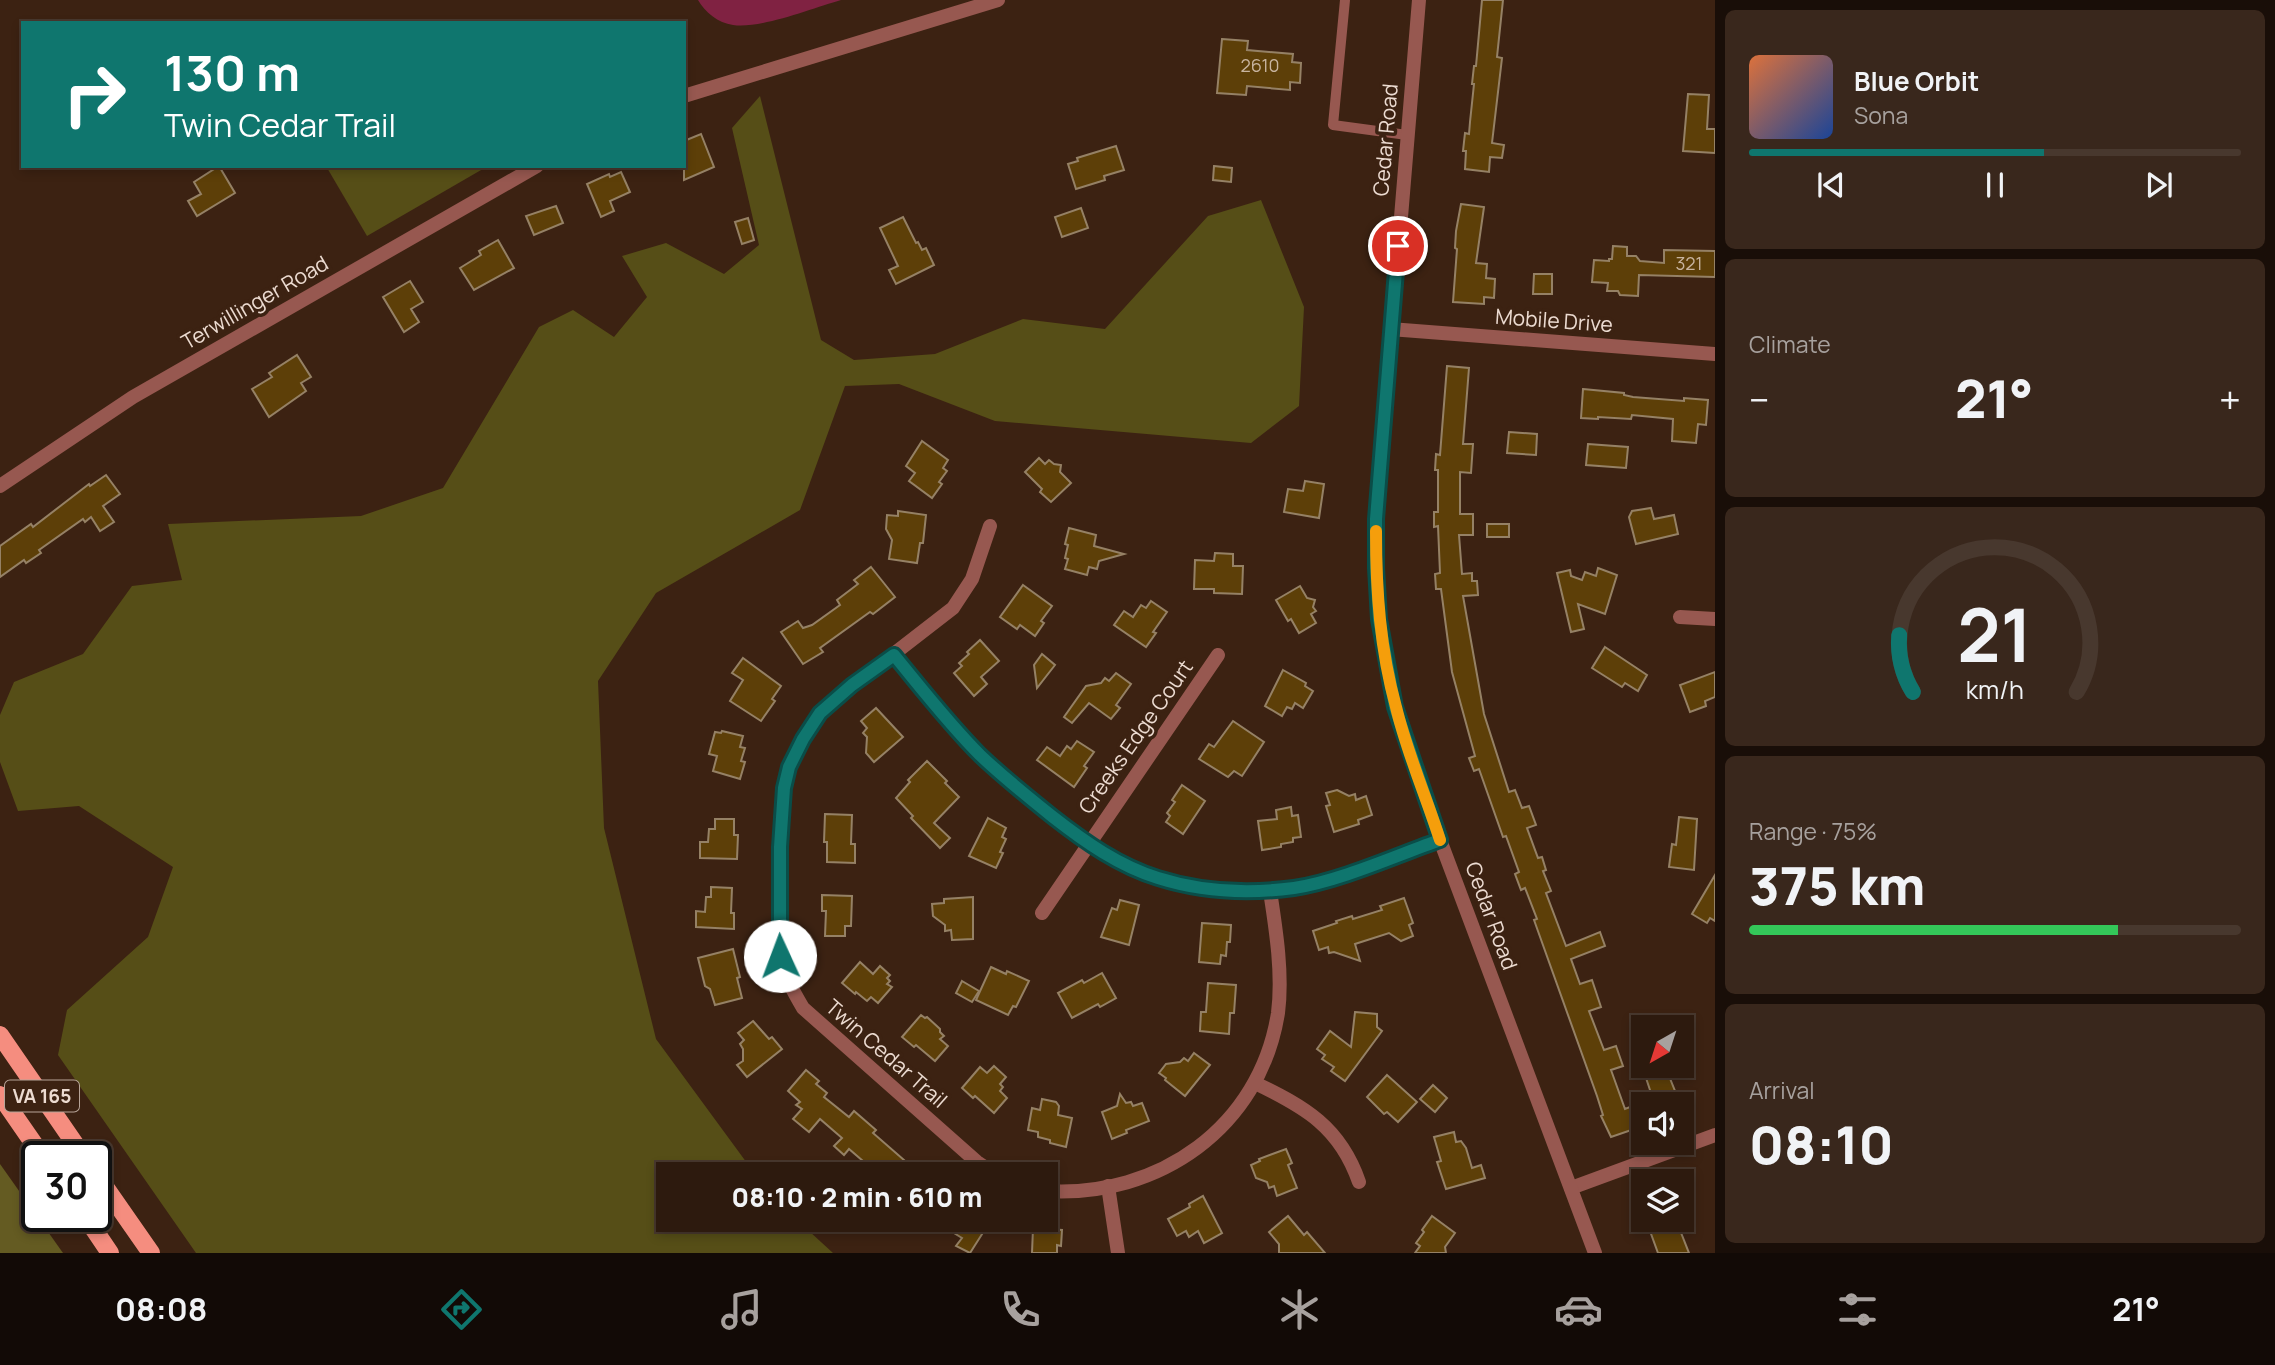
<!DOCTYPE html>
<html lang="en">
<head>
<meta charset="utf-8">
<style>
	body { margin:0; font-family:Manrope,sans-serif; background:#39271c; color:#f1f3f6; height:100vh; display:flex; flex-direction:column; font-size:26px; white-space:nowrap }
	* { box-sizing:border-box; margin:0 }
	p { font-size:23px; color:#a7a19e }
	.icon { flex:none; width:38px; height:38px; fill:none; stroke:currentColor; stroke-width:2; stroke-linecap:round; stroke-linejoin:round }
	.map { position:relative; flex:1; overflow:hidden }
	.drawer { display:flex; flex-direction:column; gap:10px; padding:10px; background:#190e08; width:560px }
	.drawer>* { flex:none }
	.guide { position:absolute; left:21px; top:21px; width:665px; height:147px; border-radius:0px; box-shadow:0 4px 10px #0003,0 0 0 2px #48382e; background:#0f766e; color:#fff; overflow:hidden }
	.needle { width:46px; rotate:219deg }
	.tools { position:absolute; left:1631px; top:1015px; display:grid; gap:14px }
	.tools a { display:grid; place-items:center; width:63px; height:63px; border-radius:0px; background:#2d1a0e; box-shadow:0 4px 10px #0003,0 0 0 2px #48382e; font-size:35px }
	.speed { position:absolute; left:21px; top:1141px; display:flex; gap:14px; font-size:35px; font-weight:700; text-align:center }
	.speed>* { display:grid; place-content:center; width:91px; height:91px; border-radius:50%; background:#2d1a0e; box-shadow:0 4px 10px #0003,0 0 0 2px #48382e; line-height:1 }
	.speed .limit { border:4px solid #111; border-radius:10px; background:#fff; color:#111 }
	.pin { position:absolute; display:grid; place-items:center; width:60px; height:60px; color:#fff; margin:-30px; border:4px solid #fff; border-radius:50%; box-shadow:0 2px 7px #0007 }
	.me { position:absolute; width:77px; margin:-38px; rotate:358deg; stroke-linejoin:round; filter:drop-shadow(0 0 5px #0008) }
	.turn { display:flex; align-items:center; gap:24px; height:147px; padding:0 28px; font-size:32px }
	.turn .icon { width:91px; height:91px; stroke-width:2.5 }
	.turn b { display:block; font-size:49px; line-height:60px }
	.big { font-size:52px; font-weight:800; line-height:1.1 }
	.drawer .widget { flex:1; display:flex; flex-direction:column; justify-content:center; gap:10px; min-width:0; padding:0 24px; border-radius:10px; background:#39271c }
	.drawer .dial { align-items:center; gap:0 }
	.dial svg { height:182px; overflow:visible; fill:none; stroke:#48382e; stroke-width:7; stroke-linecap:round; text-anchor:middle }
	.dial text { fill:#f1f3f6; stroke:none }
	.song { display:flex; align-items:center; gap:21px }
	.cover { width:84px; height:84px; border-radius:10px; background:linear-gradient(135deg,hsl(20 70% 55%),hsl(220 70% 35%)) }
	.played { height:7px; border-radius:4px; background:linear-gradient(90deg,#0f766e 60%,#48382e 60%) }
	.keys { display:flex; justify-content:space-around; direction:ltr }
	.heat { display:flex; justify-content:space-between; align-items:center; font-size:38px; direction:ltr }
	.charge { height:10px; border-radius:5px; background:linear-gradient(90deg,#34c759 75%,#48382e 0) }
	.trip { position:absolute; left:656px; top:1162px; width:402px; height:70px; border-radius:0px; background:#2d1a0e; box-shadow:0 4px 10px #0003,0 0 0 2px #48382e; font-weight:800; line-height:70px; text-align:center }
	.dock { display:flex; height:112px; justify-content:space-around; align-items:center; background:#120a06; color:#a7a19e }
	.dock .icon { width:49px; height:49px }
	.dock .active { color:#0f766e }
	.dock b { font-size:32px; color:#f1f3f6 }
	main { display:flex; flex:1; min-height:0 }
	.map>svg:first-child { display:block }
	.green { fill:#564e17 }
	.forest { fill:#645b22 }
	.water { fill:#802242 }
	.building { fill:#5d3f08; stroke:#958165; stroke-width:2 }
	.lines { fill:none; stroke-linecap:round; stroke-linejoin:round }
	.service { stroke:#975850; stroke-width:10 }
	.minor { stroke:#975850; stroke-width:14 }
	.tertiary { stroke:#975850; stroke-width:14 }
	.primary { stroke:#f58d7f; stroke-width:18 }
	.route-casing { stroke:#0a4d48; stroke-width:18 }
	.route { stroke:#0f766e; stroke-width:12 }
	.slow { stroke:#f59e0b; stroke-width:12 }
	.labels { text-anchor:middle; stroke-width:7; stroke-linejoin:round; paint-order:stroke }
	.number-label { font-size:18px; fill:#c8b49f }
	.shield { fill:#3c2212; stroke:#b7a498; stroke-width:2 }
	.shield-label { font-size:19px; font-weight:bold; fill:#ecdbd1 }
	.street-label { font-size:21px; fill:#ecdbd1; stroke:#3c2212 }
</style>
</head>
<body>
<main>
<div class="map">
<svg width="1715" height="1253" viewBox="0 0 1715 1253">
	<rect width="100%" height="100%" fill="#3c2212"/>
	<g class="green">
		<path d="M760 96 821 340 854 360 935 354 1023 319 1105 329 1208 216 1261 200 1304 307 1299 406 1251 443 995 421 899 384 845 386 800 510 656 593 598 681 604 828 656 1039 755 1174H668V1220H797L833 1253H196L58 1055 67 1010 148 937 173 867 79 806 18 811 0 762V715L14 682 83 654 132 586 182 580 168 524 361 516 443 488 539 327 573 310 614 337 647 297 622 256 666 243 724 274 759 245 732 128Z"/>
		<path d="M326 166H488L367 236Z"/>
	</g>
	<path class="forest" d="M0 1164 63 1253H0Z"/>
	<path class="water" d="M698 0H841C813 8 761 29 733 25 718 23 705 12 698 0Z"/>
	<g class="building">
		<path d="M1482 0H1503L1497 57 1502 58 1492 143 1504 145 1502 158 1490 157 1489 172 1465 169 1466 151H1463L1465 133 1469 134 1470 122 1474 84H1472L1474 66H1476Z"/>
		<path d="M1222 39 1248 41 1247 50 1293 54 1292 62 1301 63 1300 83 1290 82V90L1247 86 1246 95 1217 93Z"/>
		<path d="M1688 94 1709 95 1707 129H1715V153L1683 151Z"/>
		<path d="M701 134 714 167 684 180V141Z"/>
		<path d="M1116 146 1124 170 1104 176 1105 180 1076 189 1068 164 1078 161 1077 158Z"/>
		<path d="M219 166 235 193 197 216 188 201 201 194 194 182Z"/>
		<path d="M1214 166 1232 168 1231 182 1213 180Z"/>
		<path d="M621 172 630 192 610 201 614 211 601 217 587 184 609 174 610 177Z"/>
		<path d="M1461 204 1484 207 1476 263 1487 264 1486 278 1495 279 1494 298 1484 297V304L1453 302 1457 249 1455 248 1456 231Z"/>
		<path d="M556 206 563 223 534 235 526 216Z"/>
		<path d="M1081 208 1088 228 1062 237 1055 217Z"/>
		<path d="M903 217 916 243 918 242 922 250 926 248 934 265 896 284 889 270 898 266 880 228Z"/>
		<path d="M748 218 754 240 742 244 735 222Z"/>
		<path d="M498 240 514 268 474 290 460 268 481 255 479 251Z"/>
		<path d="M1613 246 1627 247V256H1636L1640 261 1664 263V250L1715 251V277L1639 275 1638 296 1620 295 1618 291H1607L1608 283 1592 282 1594 260 1609 261V259H1612Z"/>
		<path d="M1534 274H1552V294H1533Z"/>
		<path d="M410 281 423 302 411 309 419 322 404 332 383 297Z"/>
		<path d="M297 355 311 377 301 383 306 391 269 417 252 389 272 377 269 373Z"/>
		<path d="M1447 366 1469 368 1463 444H1473L1471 473 1460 472V514H1473V535H1459L1462 574 1472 573V581H1477L1478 595 1463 596 1484 714 1509 792 1515 790 1522 808 1529 806 1536 825 1527 828 1538 858 1542 857 1546 870 1543 871 1551 891 1546 893 1566 946 1600 932 1605 946 1571 959 1580 984 1592 980 1601 1007 1589 1011 1604 1050 1616 1046 1623 1066 1611 1070 1625 1109 1643 1102V1126L1611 1137 1601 1116 1603 1115 1597 1096 1534 920 1537 919 1525 888 1521 890 1515 874 1519 872 1506 836 1503 837 1479 769 1474 771 1469 758 1475 756 1452 672 1441 589H1436L1435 574 1440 573 1438 526 1434 527V512H1438V470H1435L1436 454 1440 455Z"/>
		<path d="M1583 389 1624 393V395L1633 397 1684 401V398L1708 400 1706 425 1698 424 1696 443 1672 441 1673 419 1632 415 1631 419 1598 417V419L1581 418Z"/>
		<path d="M1509 432 1537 434 1536 455 1507 453Z"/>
		<path d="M922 441 948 460 943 468 947 471 939 482 942 484 932 498 909 481 915 473 906 466Z"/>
		<path d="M1588 444 1628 447 1626 468 1586 465Z"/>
		<path d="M1039 458 1045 464 1049 460 1054 464 1061 465 1060 472 1071 483 1051 502 1040 492 1042 489 1025 472Z"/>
		<path d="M106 475 120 494 103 506 114 522 100 531 91 517 85 522 83 519 39 550 41 553 26 563 24 560 0 577V546L31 524 33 527 89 484 90 486Z"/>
		<path d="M1305 481 1324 484 1319 518 1284 512 1288 489 1303 491Z"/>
		<path d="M1651 508 1654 519 1674 515 1678 534 1636 544 1629 517 1632 511Z"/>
		<path d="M898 511 926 515 923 543H920L917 563 889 559 892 540 886 529 887 515 898 516Z"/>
		<rect x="1487" y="524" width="22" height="13"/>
		<path d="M1069 528 1096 535 1094 546 1124 554 1099 561 1097 569 1089 567 1087 575 1065 569 1068 559 1065 558 1068 545 1065 544Z"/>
		<path d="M1215 553 1233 554V566H1243L1242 594 1214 593V589H1194L1195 560 1214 561Z"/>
		<path d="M871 567 895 597 873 614 870 612 820 648 823 652 803 664 781 632 798 621 803 628 812 625 840 605 837 600 858 584 854 580Z"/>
		<path d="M1598 568 1617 575 1605 614 1578 604 1584 629 1571 632 1557 573 1570 570 1571 576 1582 580 1585 572 1596 576Z"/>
		<path d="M1023 585 1052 606 1041 621 1044 623 1035 636 1020 625 1017 629 1000 617Z"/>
		<path d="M1300 586 1307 598 1315 600 1313 607 1316 611 1311 614 1316 623 1299 633 1291 619 1288 621 1276 600Z"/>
		<path d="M1151 601 1167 612 1153 632 1156 633 1146 647 1114 625 1124 611 1133 617 1141 605 1146 608Z"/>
		<path d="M980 640 999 661 981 677 987 684 974 696 954 673 962 666 959 663 969 654 967 652Z"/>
		<path d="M1605 647 1647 675 1638 691 1625 683 1622 687 1592 668Z"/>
		<path d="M1042 654 1055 665 1037 688 1034 665Z"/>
		<path d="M743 658 781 686 772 699 775 701 761 721 730 701 743 680 732 673Z"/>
		<path d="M1283 670 1306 683 1305 686 1313 691 1303 708 1295 703 1292 709 1287 707 1282 716 1265 706Z"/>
		<path d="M1715 672V697L1705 701 1706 706 1690 712 1680 685Z"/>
		<path d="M1116 673 1131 684 1116 705 1120 708 1111 719 1089 703 1072 723 1064 717 1086 686 1101 683 1105 678 1109 681Z"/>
		<path d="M876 708 903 737 874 762 866 753 867 737 863 733 867 728 861 721Z"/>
		<path d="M1233 721 1264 742 1242 776 1234 771 1228 777 1199 759 1209 744 1214 747Z"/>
		<path d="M722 731 743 736 740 747 745 748 741 761 745 762 740 779 713 771 717 756 709 754 715 732 721 733Z"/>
		<path d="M1077 741 1094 752 1084 766 1087 768 1074 787 1037 760 1047 747 1060 756 1067 746 1071 749Z"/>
		<path d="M927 761 947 781 945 783 959 797 934 823 950 838 940 848 911 818 913 816 896 798 910 782 908 780Z"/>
		<path d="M1182 785 1205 801 1183 834 1166 822 1170 816 1167 813 1175 802 1172 800Z"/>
		<path d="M1337 790 1349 796 1355 794 1356 800 1366 796 1372 815 1358 820 1359 824 1334 832 1326 806 1330 805 1326 793Z"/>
		<path d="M1291 807 1292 816 1298 815 1301 837 1293 838V842L1281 844V847L1262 850 1258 821 1277 819 1276 810Z"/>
		<path d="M825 814 852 815 851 844H855V863L827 862V842H824Z"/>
		<path d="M1679 817 1697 819 1694 870 1669 867 1672 844 1676 845Z"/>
		<path d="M988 818 1006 828 1002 837 1006 839 1000 852 1003 853 996 868 969 856Z"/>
		<path d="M715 819H734V835H738L737 859 700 858V842H708L709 829H715Z"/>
		<path d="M1715 875V921L1710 918 1707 923 1692 914Z"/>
		<path d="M711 887 732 888 731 913H734V929L696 927V911L705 912 706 897H711Z"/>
		<path d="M822 895 852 896 851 926H845V936H825L826 911H822Z"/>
		<path d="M973 897V939L952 940 951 930 945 931V925L933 916 932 904 944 903V899Z"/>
		<path d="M1404 898 1413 923 1409 925 1413 936 1401 941 1389 933 1355 944 1360 961 1334 952 1329 953 1328 947 1319 950 1313 931 1337 923 1336 921 1352 916 1353 919 1382 910 1380 906Z"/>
		<path d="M1120 900 1139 905 1129 945 1101 937 1112 908 1117 910Z"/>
		<path d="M1202 923 1231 925 1230 942H1227L1226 956 1221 955 1220 964 1199 962Z"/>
		<path d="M733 949 740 977 737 978 742 998 715 1005 710 989 705 986 698 958Z"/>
		<path d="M860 962 873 974 880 966 890 975 887 978 890 981 887 984 892 987 878 1003 871 997 867 1001 856 992 855 994 842 983Z"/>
		<path d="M991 967 1006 974 1007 971 1029 981 1016 1007 1013 1006 1008 1015 976 1000Z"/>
		<path d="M1102 973 1116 998 1100 1007 1098 1004 1072 1018 1058 993 1082 980 1084 983Z"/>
		<path d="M962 981 979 991 972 1002 956 993Z"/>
		<path d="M1208 983 1236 985 1234 1013H1230L1229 1034 1200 1031 1201 1012H1206Z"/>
		<path d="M1355 1012 1377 1014V1027L1382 1031 1345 1081 1331 1071 1334 1067 1322 1059 1325 1055 1317 1049 1330 1031 1351 1047Z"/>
		<path d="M921 1015 925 1018 927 1017 940 1029V1032L944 1036 940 1039 948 1046 935 1061 916 1045 914 1047 902 1037Z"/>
		<path d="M753 1021 769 1039 772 1037 782 1049 747 1077 737 1065 743 1061V1049L740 1044 744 1040 738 1033Z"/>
		<path d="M1194 1053 1210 1065 1185 1096 1165 1080 1166 1078 1159 1073 1166 1064 1180 1062 1184 1058 1188 1061Z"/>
		<path d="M994 1066 1006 1077 1000 1084 1003 1087 1000 1091 1007 1098 994 1113 975 1096 973 1098 962 1088 980 1067 987 1073Z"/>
		<path d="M806 1070 819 1081 816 1084 827 1093 824 1097 849 1117 854 1111 876 1130 873 1133 920 1174H878L849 1149 844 1155 834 1146 842 1138 820 1119 809 1132 793 1119 802 1109 796 1105 800 1102 788 1091Z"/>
		<path d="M1667 1071 1675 1091 1653 1099 1646 1078Z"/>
		<path d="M1387 1075 1417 1102 1398 1122 1387 1112 1384 1114 1367 1097Z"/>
		<path d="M1433 1085 1447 1098 1435 1112 1420 1099Z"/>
		<path d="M1120 1094 1126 1103 1131 1102 1133 1106 1142 1103 1149 1121 1126 1130 1127 1133 1112 1139 1102 1112 1117 1106Z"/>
		<path d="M1042 1099 1056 1102 1059 1106 1058 1115 1072 1118 1066 1147 1050 1143V1140L1038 1137V1132L1028 1130 1032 1108 1040 1110Z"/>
		<path d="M1454 1132 1456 1142 1461 1141 1466 1148 1472 1168 1481 1165 1485 1178 1446 1189 1437 1162 1441 1161 1434 1137Z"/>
		<path d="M1286 1149 1292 1163 1288 1165 1297 1188 1277 1196 1274 1186 1269 1188 1267 1182 1256 1178 1251 1165 1260 1161 1259 1159Z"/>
		<path d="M1203 1196 1222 1233 1204 1243 1198 1231 1189 1237 1186 1231 1177 1236 1168 1219 1190 1207 1189 1204Z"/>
		<path d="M1288 1216 1304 1235 1307 1232 1325 1253H1279V1244L1269 1232Z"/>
		<path d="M1432 1216 1455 1233 1445 1247 1446 1253H1415L1420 1246 1416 1243 1424 1232 1422 1230Z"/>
		<path d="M955 1220H991L970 1253 956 1246 962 1238 949 1230Z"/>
		<path d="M1646 1220H1676L1689 1253H1658Z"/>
		<path d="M1033 1228 1062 1230 1061 1246 1057 1245V1253H1032Z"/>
	</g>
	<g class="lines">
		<path class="service" d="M1345 0 1333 125 1407 135"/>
		<g class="minor">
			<path d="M684 96 998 0"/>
			<path d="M1390 329 1715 354"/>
			<path d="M0 486 133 397 537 166"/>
			<path d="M990 526 972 579 953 608 833 701C814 719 798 743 789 768 777 804 780 863 779 901 779 919 776 938 780 955 784 975 793 991 803 1008L977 1162 995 1174"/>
			<path d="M1680 617 1715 619"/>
			<path d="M894 655C922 689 949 724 981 755 1003 777 1028 798 1053 817 1085 842 1119 866 1158 878 1202 892 1249 895 1294 888 1340 881 1396 856 1440 840"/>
			<path d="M1042 913 1218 655"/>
			<path d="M1255 1083C1305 1107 1340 1127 1359 1182"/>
			<path d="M1108 1186 1118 1253"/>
			<path d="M1571 1188 1715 1135"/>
			<path d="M1046 1191C1159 1198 1260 1127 1278 1013 1283 974 1276 930 1270 891"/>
		</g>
		<path class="tertiary" d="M1419 0 1376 519V568L1379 619 1395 707 1440 840 1595 1253"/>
		<g class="primary">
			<path d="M0 1035 84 1157"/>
			<path d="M0 1095 43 1157"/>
			<path d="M96 1174 151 1253"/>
			<path d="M85 1216 110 1253"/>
		</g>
	</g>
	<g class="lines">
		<g class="route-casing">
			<path id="route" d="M780 956V847L784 788 789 767 803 739 820 713 852 685 894 655C922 689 949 724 980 755 1003 777 1028 797 1053 817 1085 842 1119 866 1158 878 1202 892 1248 894 1294 888 1340 881 1395 856 1440 840L1395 707 1379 619 1376 568V519L1398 246"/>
		</g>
		<use href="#route" class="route"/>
		<path class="slow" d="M1376 531C1376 591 1380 649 1396 707 1407 753 1426 796 1440 840"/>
	</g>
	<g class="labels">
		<g class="number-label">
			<text x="1260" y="72">2610</text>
			<text x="1689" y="270">321</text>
		</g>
		<rect class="shield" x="5" y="1080.5" width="74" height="31" rx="5"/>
		<g class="shield-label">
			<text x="42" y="1103">VA 165</text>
		</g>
		<g class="street-label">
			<text transform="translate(1386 140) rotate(-85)" y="7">Cedar Road</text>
			<text transform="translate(255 303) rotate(-30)" y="7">Terwillinger Road</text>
			<text transform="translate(1554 321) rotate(4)" y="7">Mobile Drive</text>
			<text transform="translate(1136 737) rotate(-55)" y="7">Creeks Edge Court</text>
			<text transform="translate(1491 916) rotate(70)" y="7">Cedar Road</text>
			<text transform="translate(886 1054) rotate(41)" y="7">Twin Cedar Trail</text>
		</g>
	</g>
</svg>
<div class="tools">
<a><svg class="needle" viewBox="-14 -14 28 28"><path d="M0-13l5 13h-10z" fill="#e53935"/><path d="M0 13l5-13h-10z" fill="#a7a19e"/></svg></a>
<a><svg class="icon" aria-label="sound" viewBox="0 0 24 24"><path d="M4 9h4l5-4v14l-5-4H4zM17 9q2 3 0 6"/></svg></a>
<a><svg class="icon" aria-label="layers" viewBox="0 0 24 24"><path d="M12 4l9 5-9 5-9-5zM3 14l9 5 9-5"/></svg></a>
</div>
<div class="speed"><div class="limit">30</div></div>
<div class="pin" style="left:1398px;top:246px;background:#d93025"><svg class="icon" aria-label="arrive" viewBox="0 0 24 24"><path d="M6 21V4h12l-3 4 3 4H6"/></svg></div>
<svg class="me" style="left:780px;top:956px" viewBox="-20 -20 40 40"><circle r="19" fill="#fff"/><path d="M0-13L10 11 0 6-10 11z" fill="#0f766e"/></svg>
<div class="trip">08:10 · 2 min · 610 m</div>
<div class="guide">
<div class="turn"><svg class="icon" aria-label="right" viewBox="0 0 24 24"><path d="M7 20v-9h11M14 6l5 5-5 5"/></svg><div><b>130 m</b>Twin Cedar Trail</div></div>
</div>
</div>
<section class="drawer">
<div class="widget">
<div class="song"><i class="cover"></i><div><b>Blue Orbit</b><p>Sona</p></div></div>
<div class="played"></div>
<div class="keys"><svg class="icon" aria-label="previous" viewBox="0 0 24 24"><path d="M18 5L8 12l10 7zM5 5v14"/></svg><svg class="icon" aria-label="pause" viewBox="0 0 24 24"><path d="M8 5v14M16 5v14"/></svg><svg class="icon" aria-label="next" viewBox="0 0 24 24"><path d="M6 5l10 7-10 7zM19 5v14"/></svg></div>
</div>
<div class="widget"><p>Climate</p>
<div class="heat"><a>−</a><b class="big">21°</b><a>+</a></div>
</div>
<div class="widget dial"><svg viewBox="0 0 100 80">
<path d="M14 69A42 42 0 1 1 86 69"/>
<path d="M14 69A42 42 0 0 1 8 44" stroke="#0f766e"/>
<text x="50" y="56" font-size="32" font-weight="700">21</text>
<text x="50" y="72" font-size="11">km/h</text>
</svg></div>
<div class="widget"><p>Range · 75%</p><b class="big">375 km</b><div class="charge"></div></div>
<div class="widget"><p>Arrival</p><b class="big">08:10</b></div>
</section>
</main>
<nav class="dock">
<b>08:08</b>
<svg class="icon active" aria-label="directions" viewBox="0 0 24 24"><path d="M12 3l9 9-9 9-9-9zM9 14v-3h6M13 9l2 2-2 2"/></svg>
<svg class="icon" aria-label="music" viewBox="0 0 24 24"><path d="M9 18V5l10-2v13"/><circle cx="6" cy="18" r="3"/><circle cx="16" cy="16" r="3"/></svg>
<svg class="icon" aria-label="phone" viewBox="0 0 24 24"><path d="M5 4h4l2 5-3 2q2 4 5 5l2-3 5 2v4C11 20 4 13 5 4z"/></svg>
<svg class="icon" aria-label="climate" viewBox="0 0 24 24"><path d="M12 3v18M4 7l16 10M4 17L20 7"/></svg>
<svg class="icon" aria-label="car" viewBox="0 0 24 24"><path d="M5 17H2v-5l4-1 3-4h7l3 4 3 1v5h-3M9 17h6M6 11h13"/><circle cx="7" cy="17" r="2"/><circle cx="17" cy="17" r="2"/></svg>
<svg class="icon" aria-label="filters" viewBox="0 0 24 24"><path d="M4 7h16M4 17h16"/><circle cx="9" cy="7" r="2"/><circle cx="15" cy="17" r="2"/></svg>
<b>21°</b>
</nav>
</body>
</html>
